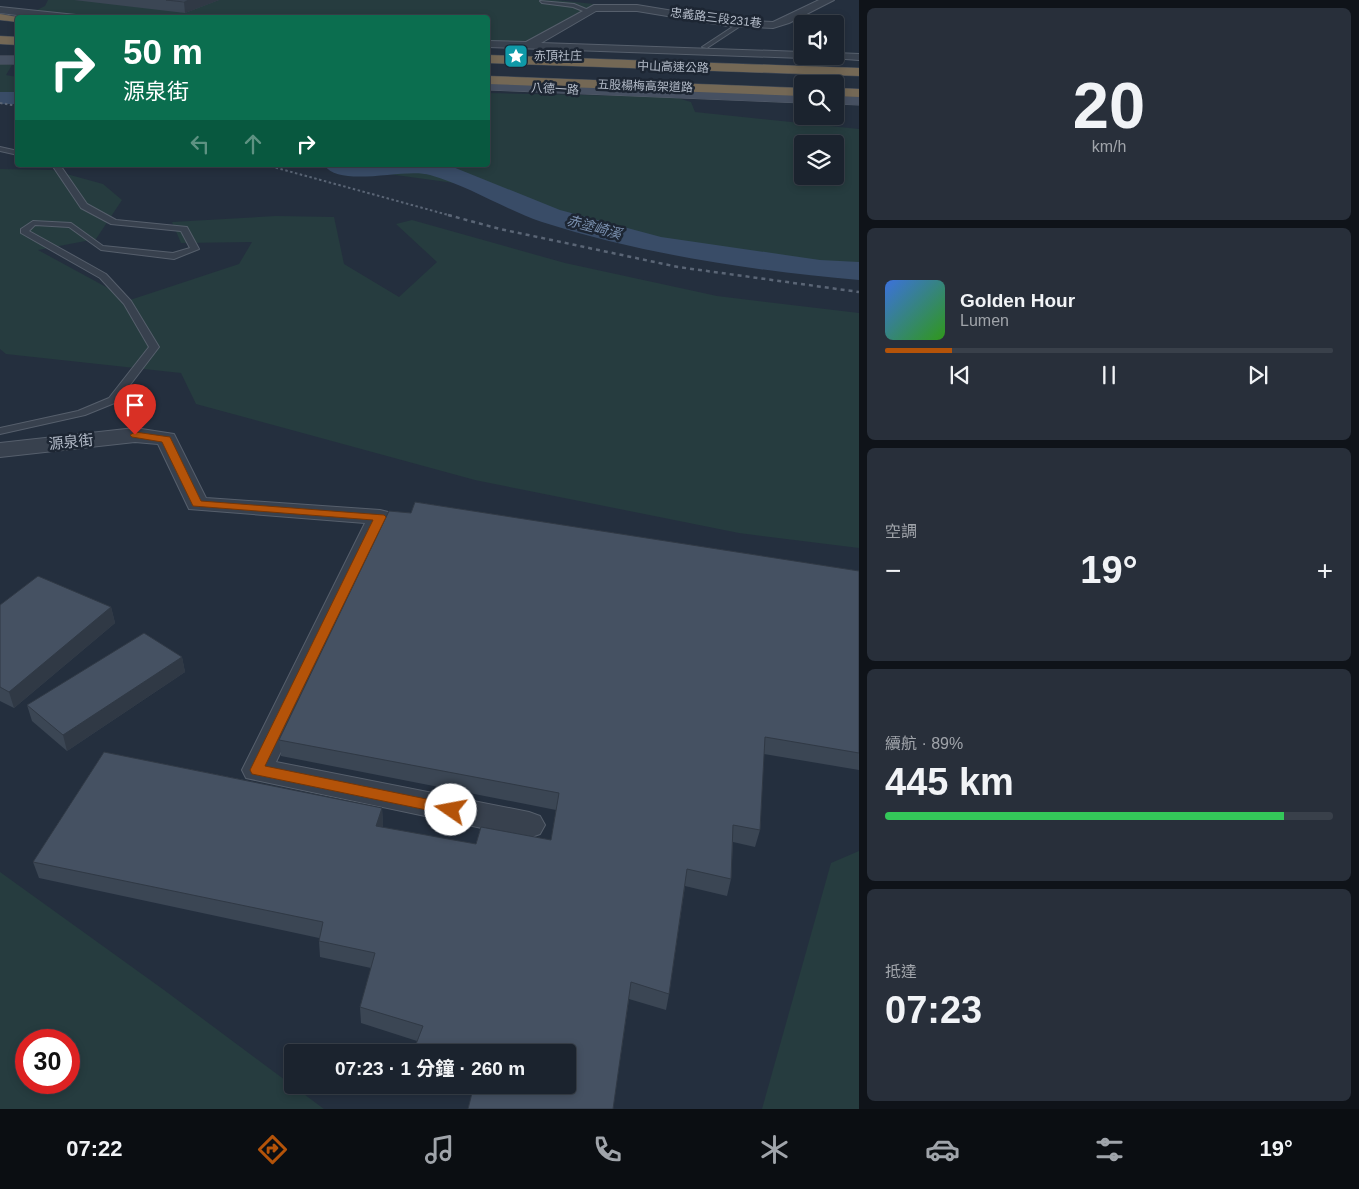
<!DOCTYPE html>
<html lang="zh-TW">
<head>
<meta charset="utf-8">
<style>
	body { margin:0; font-family:Helvetica,"Noto Sans TC",sans-serif; background:#282f3a; color:#f1f3f6; height:100vh; display:flex; flex-direction:column; font-size:19px; white-space:nowrap }
	* { box-sizing:border-box; margin:0 }
	p { font-size:16px; color:#a0a4aa }
	.icon { flex:none; width:28px; height:28px; fill:none; stroke:currentColor; stroke-width:2; stroke-linecap:round; stroke-linejoin:round }
	.map { position:relative; flex:1; overflow:hidden }
	.panel { display:flex; flex-direction:column; gap:8px; padding:8px; background:#0f1319; width:500px }
	.panel>* { flex:none }
	.hud { position:absolute; left:15px; top:15px; width:475px; height:152px; border-radius:5px; box-shadow:0 2px 8px #0003,0 0 0 1px #39404a; background:#0b6e4f; color:#fff; overflow:hidden }
	.controls { position:absolute; left:794px; top:15px; display:grid; gap:10px }
	.controls a { display:grid; place-items:center; width:50px; height:50px; border-radius:5px; background:#1b232e; box-shadow:0 2px 8px #0003,0 0 0 1px #39404a; font-size:25px }
	.speed { position:absolute; left:15px; top:1029px; display:flex; gap:10px; font-size:25px; font-weight:700; text-align:center }
	.speed>* { display:grid; place-content:center; width:65px; height:65px; border-radius:50%; background:#1b232e; box-shadow:0 2px 8px #0003,0 0 0 1px #39404a; line-height:1 }
	.speed .limit { border:8px solid #d22; background:#fff; color:#111 }
	.pin { position:absolute; display:grid; place-items:center; width:42px; height:42px; color:#fff; margin:-51px -21px; border-radius:50% 50% 50% 0; rotate:-45deg; box-shadow:0 0 5px #0007 }
	.pin .icon { rotate:45deg }
	.me { position:absolute; width:55px; margin:-28px; rotate:282deg; stroke-linejoin:round; filter:drop-shadow(0 0 4px #0008) }
	.turn { display:flex; align-items:center; gap:18px; height:105px; padding:0 25px; font-size:22px }
	.turn .icon { width:65px; height:65px; stroke-width:2.5 }
	.turn b { display:block; font-size:35px; line-height:42px }
	.lanes { display:flex; align-items:center; height:48px; padding:0 25px; background:#0003; justify-content:center; gap:25px; direction:ltr }
	.lanes .off { opacity:.35 }
	.big { font-size:38px; font-weight:700; line-height:1.1 }
	.panel .widget { flex:1; display:flex; flex-direction:column; justify-content:center; gap:8px; min-width:0; padding:0 18px; border-radius:8px; background:#282f3a }
	.panel .dial { align-items:center; gap:0 }
	.dial b { font-size:65px; line-height:1 }
	.song { display:flex; align-items:center; gap:15px }
	.cover { width:60px; height:60px; border-radius:8px; background:linear-gradient(135deg,hsl(220 70% 55%),hsl(110 70% 35%)) }
	.played { height:5px; border-radius:2px; background:linear-gradient(90deg,#b45309 15%,#39404a 15%) }
	.keys { display:flex; justify-content:space-around; direction:ltr }
	.heat { display:flex; justify-content:space-between; align-items:center; font-size:28px; direction:ltr }
	.charge { height:8px; border-radius:4px; background:linear-gradient(90deg,#34c759 89%,#39404a 0) }
	.trip { position:absolute; left:284px; top:1044px; width:292px; height:50px; border-radius:5px; background:#1b232e; box-shadow:0 2px 8px #0003,0 0 0 1px #39404a; font-weight:700; line-height:50px; text-align:center }
	.tabs { display:flex; height:80px; justify-content:space-around; align-items:center; background:#0b0e12; color:#a0a4aa }
	.tabs .icon { width:35px; height:35px }
	.tabs .on { color:#b45309 }
	.tabs b { font-size:22px; color:#f1f3f6 }
	main { display:flex; flex:1; min-height:0 }
	.map>svg:first-child { display:block }
	.green { fill:#263c3f; fill-rule:evenodd }
	.lines { fill:none; stroke-linecap:round; stroke-linejoin:round }
	.river { fill:#394c67; fill-rule:evenodd }
	.lane-casing { stroke:#565f6c; stroke-width:2 }
	.street-casing { stroke:#565f6c; stroke-width:2 }
	.secondary-casing { stroke:#565f6c; stroke-width:1 }
	.highway-casing { stroke:#434c59; stroke-width:1 }
	.lane { fill:#38414e; fill-rule:evenodd }
	.street { fill:#38414e; fill-rule:evenodd }
	.secondary { fill:#465061; fill-rule:evenodd }
	.highway { fill:#746855; fill-rule:evenodd }
	.rail-far1 { stroke:#5a6575; stroke-width:2; stroke-dasharray:2.5 2.5; stroke-linecap:butt }
	.rail { stroke:#5a6575; stroke-width:2.5; stroke-dasharray:4 4; stroke-linecap:butt }
	.wall { fill:#3b4654 }
	.shaded-wall { fill:#303945 }
	.building { fill:#455162; stroke:#303945 }
	.route { fill:#b45309; stroke:#753606 }
	.labels { text-anchor:middle; stroke-width:5; stroke-linejoin:round; paint-order:stroke }
	.far-street-label { font-size:12px; fill:#b4bcc9; stroke:#1d2633 }
	.far-poi-label { font-size:12px; fill:#b4bcc9; stroke:#1d2633; text-anchor:start }
	.far-water-label { font-size:14px; font-style:italic; fill:#7c92b1; stroke:#1d2633 }
	.street-label { font-size:15px; fill:#b4bcc9; stroke:#1d2633 }
</style>
</head>
<body>
<main>
<div class="map">
<svg width="859" height="1109" viewBox="0 0 859 1109">
	<rect width="100%" height="100%" fill="#242f3e"/>
	<g class="green">
		<path d="M48 0H556L594 4 523 43 488 41V18H99L39 13 37 10 45 6Z"/>
		<path d="M0 64 12 65 6 75 17 77V99L0 98Z"/>
		<path d="M488 93 674 97 691 102 695 112 859 129V268L807 263 613 235 469 185 366 171 338 165H488ZM802 144H835V176H802Z"/>
		<path d="M0 169 52 170 103 184 122 200 96 239 38 250 130 300 239 264 252 242 181 243 172 222 276 216 334 217 344 264 399 297 437 262 396 224 412 220 565 263 717 296 859 313V548L739 533 475 480 196 404 181 373 6 354 0 349Z"/>
		<path d="M859 851V1109H762L831 863Z"/>
		<path d="M0 872 164 990 324 1109H0ZM26 1040H69V1082H26Z"/>
	</g>
	<g class="lines">
		<g class="river">
			<rect x="0" y="92" width="18" height="12"/>
			<path d="M324 165H448L560 210 661 237 820 260 859 262V280C755 271 641 254 542 222 504 209 469 186 430 175 405 167 341 189 324 165Z"/>
		</g>
		<g class="lane-casing">
			<g id="lane">
				<path d="M540 1 574 4 591 11 588 13 573 7 542 3Z"/>
				<path d="M740 22 742 25 707 48 702 47Z"/>
				<path d="M0 147 18 151V155L0 151Z"/>
				<path d="M52 165H60L87 204 116 220 187 227 199 249 174 259 101 250 69 227 35 225 29 231 106 274 131 301 159 347 117 402 85 415 0 434V428L78 411 109 398 149 347 124 304 100 278 21 233V229L33 221 71 223 103 246 173 253 190 248 181 231 111 224 81 208Z"/>
			</g>
		</g>
		<g class="street-casing">
			<g id="street">
				<path d="M819 0H834L789 23 773 28 728 26 637 11H596L541 43 802 52V56H807L802 58 488 47V41L526 42 594 5H637L728 20 773 22Z"/>
				<path d="M0 7 76 15 81 18H42L0 13Z"/>
				<path d="M835 53 859 54V60L831 58 829 56H835Z"/>
				<path d="M135 428 174 434 206 498 380 510 388 512 392 517 276 762 529 812 540 816 545 825 540 834 529 838 246 778 242 770 365 523 189 509 158 444 135 442 0 457V443Z"/>
			</g>
		</g>
		<g class="secondary-casing">
			<g id="secondary">
				<rect x="0" y="56" width="18" height="8"/>
				<path d="M488 82 802 95V103L488 90Z"/>
				<path d="M835 96 859 97V105L835 104Z"/>
			</g>
		</g>
		<g class="highway-casing">
			<g id="highway">
				<path d="M0 14 23 18H18V22L0 20Z"/>
				<path d="M0 36 18 37V45L0 44Z"/>
				<path d="M488 55 859 68V76L488 63Z"/>
				<path d="M488 76 802 88V96L488 84Z"/>
				<path d="M835 88 859 89V97L835 96Z"/>
			</g>
		</g>
		<use href="#lane" class="lane"/>
		<use href="#street" class="street"/>
		<use href="#secondary" class="secondary"/>
		<use href="#highway" class="highway"/>
		<g class="rail-far1">
			<path d="M0 103 18 106"/>
			<path d="M266 165 452 216"/>
		</g>
		<path class="rail" d="M448 215 500 229 678 267 859 292"/>
	</g>
	<g class="wall">
		<path d="M74 0H219L185 13Z"/>
		<path d="M415 502 859 571V770L764 754 760 830 755 847 733 842 731 879 727 896 685 886 669 994 666 1010 629 999 613 1109H468L474 1086 471 1085H568V1052H413L417 1041 361 1023 360 1007 371 968 320 957 319 941V938L39 878 33 862 104 752 382 808 383 825 382 828 476 844 481 827 551 840 556 810 281 756 279 740 389 511 411 513Z"/>
		<path d="M0 605 111 607 115 623 14 708 0 701Z"/>
		<path d="M182 657 185 672 67 751 32 721 27 705Z"/>
	</g>
	<g class="shaded-wall">
		<path d="M189 0H219L185 13 184 2Z"/>
		<path d="M111 607 115 623 14 708 9 692Z"/>
		<path d="M182 657 185 672 67 751 63 735Z"/>
		<path d="M382 808 383 825 376 843V826Z"/>
	</g>
	<g class="building">
		<path d="M166 0H189L184 2Z"/>
		<path d="M415 502 859 571V753L765 737 760 830 733 825 731 879 687 869 669 994 631 982 613 1109H468L474 1085H568V1052H413L423 1026 360 1007 375 953 319 941 323 922 33 862 104 752 382 808 376 826 476 844 481 827 551 840 559 793 279 740 389 511 411 513Z"/>
		<path d="M38 576 111 607 9 692 0 687V605Z"/>
		<path d="M144 633 182 657 63 735 27 705Z"/>
	</g>
	<path class="route" d="M135 432 170 437 201 501 384 515 386 517 265 766 451 804 457 805 459 810 457 814 451 815 252 774 250 770 373 520 193 506 162 442 132 437 130 435Z"/>
	<defs>
		<g id="sight-square" transform="scale(1.25)"><rect x="-9" y="-9" width="18" height="18" rx="4" fill="#0f9aa8" stroke="#1d2633"/><path d="M0-6L1.8-2.2L6-1.7L2.9 1.2L3.7 5.4L0 3.3L-3.7 5.4L-2.9 1.2L-6-1.7L-1.8-2.2Z" fill="#fff"/></g>
	</defs>
	<g fill-rule="evenodd">
		<use href="#sight-square" x="516" y="56"/>
	</g>
	<g class="labels">
		<g class="far-street-label">
			<text transform="translate(716 18) rotate(7)" y="4">忠義路三段231巷</text>
			<text transform="translate(673 67) rotate(2)" y="4">中山高速公路</text>
			<text transform="translate(645 86) rotate(2)" y="4">五股楊梅高架道路</text>
			<text transform="translate(555 89) rotate(3)" y="4">八德一路</text>
		</g>
		<g class="far-poi-label">
			<text x="534" y="60">赤頂社庄</text>
		</g>
		<g class="far-water-label">
			<text transform="translate(594 227) rotate(15)" y="5">赤塗崎溪</text>
		</g>
		<g class="street-label">
			<text transform="translate(71 442) rotate(-6)" y="5">源泉街</text>
		</g>
	</g>
</svg>
<div class="controls">
<a><svg class="icon" aria-label="sound" viewBox="0 0 24 24"><path d="M4 9h4l5-4v14l-5-4H4zM17 9q2 3 0 6"/></svg></a>
<a><svg class="icon" aria-label="search" viewBox="0 0 24 24"><circle cx="10" cy="10" r="6"/><path d="M15 15l6 6"/></svg></a>
<a><svg class="icon" aria-label="layers" viewBox="0 0 24 24"><path d="M12 4l9 5-9 5-9-5zM3 14l9 5 9-5"/></svg></a>
</div>
<div class="speed"><div class="limit">30</div></div>
<div class="pin" style="left:135px;top:435px;background:#d93025"><svg class="icon" aria-label="arrive" viewBox="0 0 24 24"><path d="M6 21V4h12l-3 4 3 4H6"/></svg></div>
<svg class="me" style="left:451px;top:810px" viewBox="-20 -20 40 40"><circle r="19" fill="#fff"/><path d="M0-13L10 11 0 6-10 11z" fill="#b45309"/></svg>
<div class="trip">07:23 · 1 分鐘 · 260 m</div>
<div class="hud">
<div class="turn"><svg class="icon" aria-label="right" viewBox="0 0 24 24"><path d="M7 20v-9h11M14 6l5 5-5 5"/></svg><div><b>50 m</b>源泉街</div></div>
<div class="lanes"><svg class="icon off" aria-label="left" viewBox="0 0 24 24"><path d="M17 20v-9H6M10 6l-5 5 5 5"/></svg><svg class="icon off" aria-label="ahead" viewBox="0 0 24 24"><path d="M12 20V5M6 11l6-6 6 6"/></svg><svg class="icon" aria-label="right" viewBox="0 0 24 24"><path d="M7 20v-9h11M14 6l5 5-5 5"/></svg></div>
</div>
</div>
<section class="panel">
<div class="widget dial"><b>20</b><p>km/h</p></div>
<div class="widget">
<div class="song"><i class="cover"></i><div><b>Golden Hour</b><p>Lumen</p></div></div>
<div class="played"></div>
<div class="keys"><svg class="icon" aria-label="previous" viewBox="0 0 24 24"><path d="M18 5L8 12l10 7zM5 5v14"/></svg><svg class="icon" aria-label="pause" viewBox="0 0 24 24"><path d="M8 5v14M16 5v14"/></svg><svg class="icon" aria-label="next" viewBox="0 0 24 24"><path d="M6 5l10 7-10 7zM19 5v14"/></svg></div>
</div>
<div class="widget"><p>空調</p>
<div class="heat"><a>−</a><b class="big">19°</b><a>+</a></div>
</div>
<div class="widget"><p>續航 · 89%</p><b class="big">445 km</b><div class="charge"></div></div>
<div class="widget"><p>抵達</p><b class="big">07:23</b></div>
</section>
</main>
<nav class="tabs">
<b>07:22</b>
<svg class="icon on" aria-label="directions" viewBox="0 0 24 24"><path d="M12 3l9 9-9 9-9-9zM9 14v-3h6M13 9l2 2-2 2"/></svg>
<svg class="icon" aria-label="music" viewBox="0 0 24 24"><path d="M9 18V5l10-2v13"/><circle cx="6" cy="18" r="3"/><circle cx="16" cy="16" r="3"/></svg>
<svg class="icon" aria-label="phone" viewBox="0 0 24 24"><path d="M5 4h4l2 5-3 2q2 4 5 5l2-3 5 2v4C11 20 4 13 5 4z"/></svg>
<svg class="icon" aria-label="climate" viewBox="0 0 24 24"><path d="M12 3v18M4 7l16 10M4 17L20 7"/></svg>
<svg class="icon" aria-label="car" viewBox="0 0 24 24"><path d="M5 17H2v-5l4-1 3-4h7l3 4 3 1v5h-3M9 17h6M6 11h13"/><circle cx="7" cy="17" r="2"/><circle cx="17" cy="17" r="2"/></svg>
<svg class="icon" aria-label="filters" viewBox="0 0 24 24"><path d="M4 7h16M4 17h16"/><circle cx="9" cy="7" r="2"/><circle cx="15" cy="17" r="2"/></svg>
<b>19°</b>
</nav>
</body>
</html>
